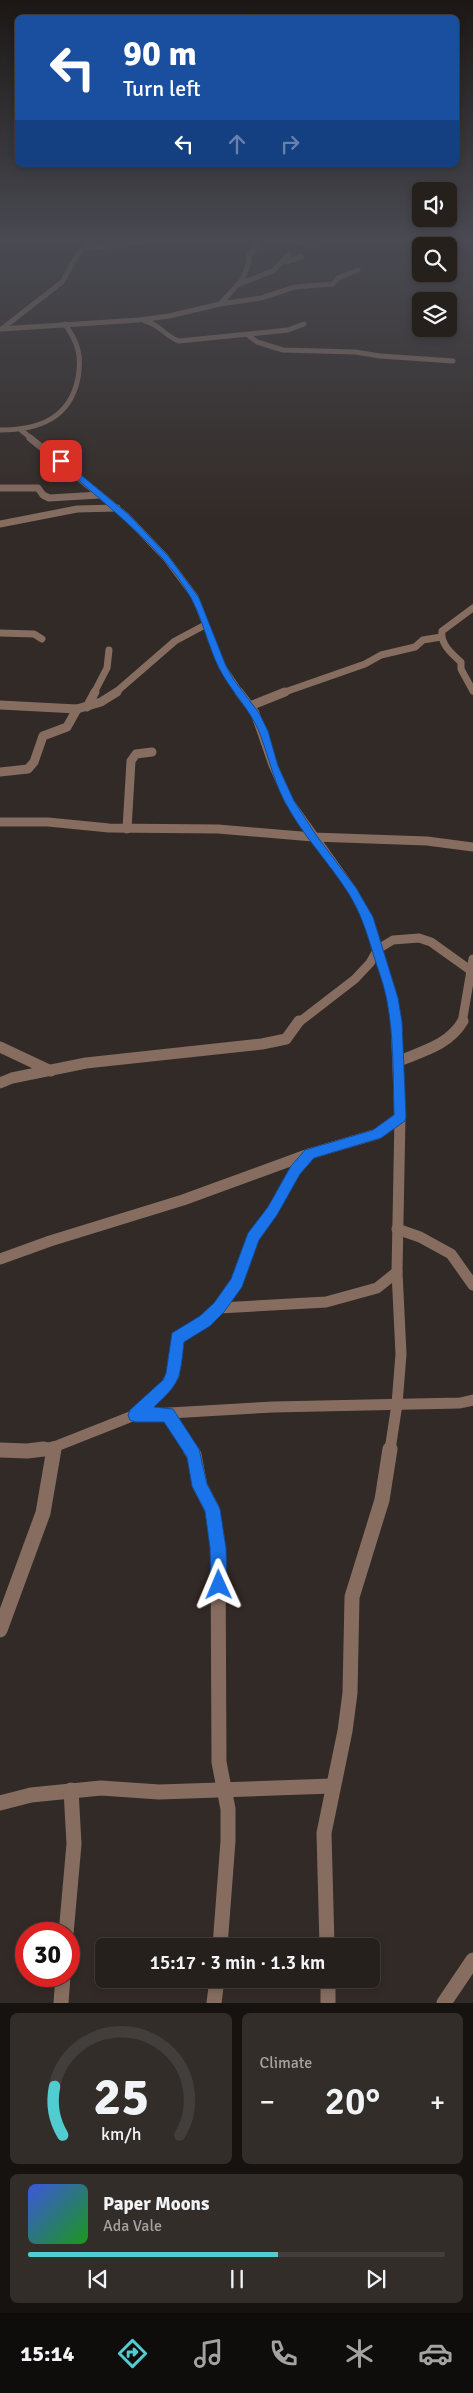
<!DOCTYPE html>
<html lang="en">
<head>
<meta charset="utf-8">
<style>
	body { margin:0; font-family:Signika,sans-serif; background:#322d29; color:#f1f3f6; height:100vh; display:flex; flex-direction:column; font-size:19px; white-space:nowrap }
	* { box-sizing:border-box; margin:0 }
	p { font-size:16px; color:#a4a3a3 }
	.icon { flex:none; width:28px; height:28px; fill:none; stroke:currentColor; stroke-width:2; stroke-linecap:round; stroke-linejoin:round }
	.map { position:relative; height:2003px; overflow:hidden }
	.side { display:flex; flex-direction:column; gap:10px; padding:10px; background:#15120f; flex:1 }
	.side>* { flex:none }
	.banner { position:absolute; left:15px; top:15px; width:444px; height:152px; border-radius:8px; box-shadow:0 2px 8px #0003,0 0 0 1px #423e3b; background:#1a4fa0; color:#fff; overflow:hidden }
	.fabs { position:absolute; left:412px; top:182px; display:grid; gap:10px }
	.fabs a { display:grid; place-items:center; width:45px; height:45px; border-radius:8px; background:#26201c; box-shadow:0 2px 8px #0003,0 0 0 1px #423e3b; font-size:25px }
	.speed { position:absolute; left:15px; top:1922px; display:flex; gap:10px; font-size:25px; font-weight:700; text-align:center }
	.speed>* { display:grid; place-content:center; width:65px; height:65px; border-radius:50%; background:#26201c; box-shadow:0 2px 8px #0003,0 0 0 1px #423e3b; line-height:1 }
	.speed .limit { border:8px solid #d22; background:#fff; color:#111 }
	.pin { position:absolute; display:grid; place-items:center; width:42px; height:42px; color:#fff; margin:-21px; border-radius:10px; box-shadow:0 2px 8px #0006 }
	.me { position:absolute; width:55px; margin:-28px; rotate:359deg; stroke-linejoin:round; filter:drop-shadow(0 0 4px #0008) }
	.turn { display:flex; align-items:center; gap:18px; height:105px; padding:0 25px; font-size:22px }
	.turn .icon { width:65px; height:65px; stroke-width:2.5 }
	.turn b { display:block; font-size:35px; line-height:42px }
	.lanes { display:flex; align-items:center; height:48px; padding:0 25px; background:#0003; justify-content:center; gap:25px; direction:ltr }
	.lanes .off { opacity:.35 }
	.big { font-size:38px; font-weight:600; line-height:1.1 }
	.side .card { flex:1; display:flex; flex-direction:column; justify-content:center; gap:8px; min-width:0; padding:0 18px; border-radius:8px; background:#322d29 }
	.side .dial { align-items:center; gap:0 }
	.dial svg { height:130px; overflow:visible; fill:none; stroke:#423e3b; stroke-width:7; stroke-linecap:round; text-anchor:middle }
	.dial text { fill:#f1f3f6; stroke:none }
	.song { display:flex; align-items:center; gap:15px }
	.cover { width:60px; height:60px; border-radius:8px; background:linear-gradient(135deg,hsl(230 70% 55%),hsl(120 70% 35%)) }
	.played { height:5px; border-radius:2px; background:linear-gradient(90deg,#51ccd1 60%,#423e3b 60%) }
	.keys { display:flex; justify-content:space-around; direction:ltr }
	.heat { display:flex; justify-content:space-between; align-items:center; font-size:28px; direction:ltr }
	.side .tiles { flex:1; display:grid; gap:10px; grid-template-columns:1fr 1fr }
	.card:last-child { grid-column:span 2 }
	.trip { position:absolute; left:95px; top:1938px; width:285px; height:50px; border-radius:8px; background:#26201c; box-shadow:0 2px 8px #0003,0 0 0 1px #423e3b; font-weight:600; line-height:50px; text-align:center }
	.tabs { display:flex; height:80px; justify-content:space-around; align-items:center; background:#0f0d0b; color:#a4a3a3 }
	.tabs .icon { width:35px; height:35px }
	.tabs .active { color:#51ccd1 }
	.tabs b { font-size:22px; color:#f1f3f6 }
	.map>svg:first-child { display:block }
	.lines { fill:none; stroke-linecap:round; stroke-linejoin:round }
	.street-far4 { stroke:#866d60; stroke-width:5 }
	.street-far3 { stroke:#866d60; stroke-width:7 }
	.street-far2 { stroke:#866d60; stroke-width:9 }
	.street-far1 { stroke:#866d60; stroke-width:11 }
	.street { stroke:#866d60; stroke-width:15 }
	.route { fill:#1a73e8; stroke:#114b97 }
</style>
</head>
<body>
<div class="map">
<svg width="473" height="2003" viewBox="0 0 473 2003">
	<rect width="100%" height="100%" fill="#322a26"/>
	<g class="lines">
		<g class="street-far4">
			<path d="M294 242 316 246"/>
			<path d="M85 248 151 242"/>
			<path d="M285 262 301 257"/>
			<path d="M239 284 273 271 289 254"/>
			<path d="M220 304 261 298 295 287 333 284 338 278 358 270"/>
			<path d="M145 321C159 324 166 337 179 341L288 330 304 324"/>
			<path d="M3 328 62 282 80 251 90 242"/>
			<path d="M1 329 139 320 169 316 220 304 242 280 249 263V256L260 242"/>
			<path d="M248 335 257 342 283 350 355 352 380 356 453 361"/>
			<path d="M0 430C38 430 70 419 78 378 82 355 78 343 65 324"/>
			<path d="M21 430 32 439"/>
		</g>
		<g class="street-far3">
			<path d="M30 438 126 516 166 558 195 597 222 666 240 693"/>
			<path d="M0 488H38L43 495 49 498 100 495"/>
			<path d="M0 524 77 509 117 508"/>
			<path d="M473 608 442 631C440 644 452 654 461 662V669L473 691"/>
			<path d="M0 633 34 634 42 639"/>
			<path d="M94 693 107 668 109 650"/>
			<path d="M115 693 175 641 205 625"/>
			<path d="M282 693 365 664 381 655 415 647 423 640 441 637"/>
		</g>
		<g class="street-far2">
			<path d="M239 692 255 713 273 765 289 801 353 891 367 917 393 998 396 1023"/>
			<path d="M0 705 77 709 101 702 117 692"/>
			<path d="M250 706 285 692"/>
			<path d="M87 707 95 692"/>
			<path d="M0 772 28 769 34 762 43 736 67 727 77 709"/>
			<path d="M0 822H48L109 828 218 829 313 837 427 841 473 847"/>
			<path d="M127 829 131 761 136 754 152 752"/>
			<path d="M298 1023 355 979 370 963 378 949 393 940 419 938 431 942 473 972"/>
			<path d="M462 1023 473 959"/>
		</g>
		<g class="street-far1">
			<path d="M0 1047 51 1071"/>
			<path d="M399 1061C423 1051 449 1045 463 1021"/>
			<path d="M0 1083 12 1078 86 1063 262 1044 286 1039 299 1021"/>
			<path d="M397 1229 420 1237 451 1254 473 1285"/>
			<path d="M0 1259 50 1241 183 1200 309 1154 377 1134 400 1117"/>
			<path d="M219 1308 326 1302 377 1288 397 1272"/>
			<path d="M135 1415 273 1407 460 1403 473 1400"/>
			<path d="M168 1415 191 1450"/>
			<path d="M35 1450 54 1447 135 1415 168 1385 174 1375 177 1338 205 1321 219 1308 237 1282 253 1237 272 1211 295 1170 309 1154"/>
			<path d="M54 1450V1447"/>
			<path d="M390 1450 397 1404 401 1354 397 1272 400 1117 396 1021"/>
		</g>
		<g class="street">
			<path d="M190 1449 194 1455 200 1486 212 1509 218 1548 219 1762 228 1809V1841L220 1946"/>
			<path d="M0 1450 27 1451 44 1449"/>
			<path d="M0 1630 43 1513 54 1449"/>
			<path d="M0 1803 31 1795 101 1788 159 1792 332 1786"/>
			<path d="M66 1934 74 1844 71 1790"/>
			<path d="M327 1946 324 1833 345 1731 350 1693 352 1597 382 1500 390 1449"/>
			<path d="M328 1979V2003"/>
			<path d="M61 2003 63 1976"/>
			<path d="M214 2003 217 1979"/>
			<path d="M444 2003 473 1960"/>
		</g>
	</g>
	<linearGradient id="sky" x2="0" y2="1"><stop stop-color="#1c1715"/><stop offset="0.46" stop-color="#494a52"/><stop offset="1" stop-color="#494a52" stop-opacity="0"/></linearGradient>
	<rect width="473" height="523" fill="url(#sky)"/>
	<path class="route" d="M59 460H63L128 514 169 557 199 598 226 666 234 680 259 713 268 731 278 766 294 801 316 835 356 888 373 917 398 998 402 1022 406 1117 405 1121 381 1138 314 1158 300 1174 277 1215 259 1240 242 1287 224 1312 210 1326 184 1342C180 1378 181 1382 154 1407L173 1409 199 1449 207 1484 220 1509 226 1548 227 1585 225 1590 219 1593 213 1590 211 1585 210 1548 205 1511 192 1486 187 1457 164 1422H135L130 1420 128 1415 130 1410 163 1380 166 1373 172 1333 200 1316 214 1303 231 1279 248 1233 268 1207 291 1166 305 1150 373 1130 394 1115C393 1077 394 1038 387 1001 384 984 377 967 372 950 366 930 360 912 349 894 329 862 301 834 284 800 272 777 268 753 258 729 248 707 230 690 219 668 208 646 203 620 191 598 161 544 102 504 59 462Z"/>
</svg>
<div class="fabs">
<a><svg class="icon" aria-label="sound" viewBox="0 0 24 24"><path d="M4 9h4l5-4v14l-5-4H4zM17 9q2 3 0 6"/></svg></a>
<a><svg class="icon" aria-label="search" viewBox="0 0 24 24"><circle cx="10" cy="10" r="6"/><path d="M15 15l6 6"/></svg></a>
<a><svg class="icon" aria-label="layers" viewBox="0 0 24 24"><path d="M12 4l9 5-9 5-9-5zM3 14l9 5 9-5"/></svg></a>
</div>
<div class="speed"><div class="limit">30</div></div>
<div class="pin" style="left:61px;top:461px;background:#d93025"><svg class="icon" aria-label="arrive" viewBox="0 0 24 24"><path d="M6 21V4h12l-3 4 3 4H6"/></svg></div>
<svg class="me" style="left:219px;top:1585px" viewBox="-20 -20 40 40"><path d="M0-17L14 15 0 8-14 15z" fill="#1a73e8" stroke="#fff" stroke-width="4"/></svg>
<div class="trip">15:17 · 3 min · 1.3 km</div>
<div class="banner">
<div class="turn"><svg class="icon" aria-label="left" viewBox="0 0 24 24"><path d="M17 20v-9H6M10 6l-5 5 5 5"/></svg><div><b>90 m</b>Turn left</div></div>
<div class="lanes"><svg class="icon" aria-label="left" viewBox="0 0 24 24"><path d="M17 20v-9H6M10 6l-5 5 5 5"/></svg><svg class="icon off" aria-label="ahead" viewBox="0 0 24 24"><path d="M12 20V5M6 11l6-6 6 6"/></svg><svg class="icon off" aria-label="right" viewBox="0 0 24 24"><path d="M7 20v-9h11M14 6l5 5-5 5"/></svg></div>
</div>
</div>
<section class="side">
<div class="tiles">
<div class="card dial"><svg viewBox="0 0 100 80">
<path d="M14 69A42 42 0 1 1 86 69"/>
<path d="M14 69A42 42 0 0 1 9 39" stroke="#51ccd1"/>
<text x="50" y="56" font-size="32" font-weight="700">25</text>
<text x="50" y="72" font-size="11">km/h</text>
</svg></div>
<div class="card"><p>Climate</p>
<div class="heat"><a>−</a><b class="big">20°</b><a>+</a></div>
</div>
<div class="card">
<div class="song"><i class="cover"></i><div><b>Paper Moons</b><p>Ada Vale</p></div></div>
<div class="played"></div>
<div class="keys"><svg class="icon" aria-label="previous" viewBox="0 0 24 24"><path d="M18 5L8 12l10 7zM5 5v14"/></svg><svg class="icon" aria-label="pause" viewBox="0 0 24 24"><path d="M8 5v14M16 5v14"/></svg><svg class="icon" aria-label="next" viewBox="0 0 24 24"><path d="M6 5l10 7-10 7zM19 5v14"/></svg></div>
</div>
</div>
</section>
<nav class="tabs">
<b>15:14</b>
<svg class="icon active" aria-label="directions" viewBox="0 0 24 24"><path d="M12 3l9 9-9 9-9-9zM9 14v-3h6M13 9l2 2-2 2"/></svg>
<svg class="icon" aria-label="music" viewBox="0 0 24 24"><path d="M9 18V5l10-2v13"/><circle cx="6" cy="18" r="3"/><circle cx="16" cy="16" r="3"/></svg>
<svg class="icon" aria-label="phone" viewBox="0 0 24 24"><path d="M5 4h4l2 5-3 2q2 4 5 5l2-3 5 2v4C11 20 4 13 5 4z"/></svg>
<svg class="icon" aria-label="climate" viewBox="0 0 24 24"><path d="M12 3v18M4 7l16 10M4 17L20 7"/></svg>
<svg class="icon" aria-label="car" viewBox="0 0 24 24"><path d="M5 17H2v-5l4-1 3-4h7l3 4 3 1v5h-3M9 17h6M6 11h13"/><circle cx="7" cy="17" r="2"/><circle cx="17" cy="17" r="2"/></svg>
</nav>
</body>
</html>
